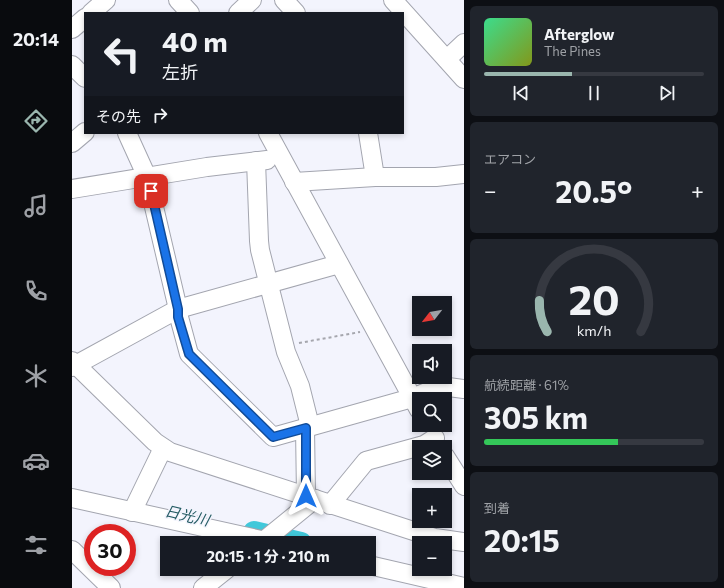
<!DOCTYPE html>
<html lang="ja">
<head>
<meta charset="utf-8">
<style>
	body { margin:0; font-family:Commissioner,"Noto Sans JP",sans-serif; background:#20242c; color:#f1f3f6; height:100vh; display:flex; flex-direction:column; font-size:15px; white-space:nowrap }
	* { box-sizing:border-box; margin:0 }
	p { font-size:13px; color:#9ea1a6 }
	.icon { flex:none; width:22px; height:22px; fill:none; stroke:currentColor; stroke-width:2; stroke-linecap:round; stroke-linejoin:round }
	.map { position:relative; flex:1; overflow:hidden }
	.sheet { display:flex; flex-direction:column; gap:6px; padding:6px; background:#0d0f14; width:260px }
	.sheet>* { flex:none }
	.top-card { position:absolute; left:12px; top:12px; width:320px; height:122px; border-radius:0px; box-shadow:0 2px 6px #0003; background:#171b24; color:#f1f3f6; overflow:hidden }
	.needle { width:26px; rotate:239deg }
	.tools { position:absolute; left:340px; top:296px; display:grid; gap:8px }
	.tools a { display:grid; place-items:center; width:40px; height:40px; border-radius:0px; background:#171b24; box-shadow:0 2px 6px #0003; font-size:20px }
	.speed { position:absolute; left:12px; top:524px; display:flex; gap:8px; font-size:20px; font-weight:700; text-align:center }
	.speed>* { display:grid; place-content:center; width:52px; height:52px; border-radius:50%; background:#171b24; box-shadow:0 2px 6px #0003; line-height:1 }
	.speed .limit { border:6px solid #d22; background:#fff; color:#111 }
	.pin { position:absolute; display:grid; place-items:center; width:34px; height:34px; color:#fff; margin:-17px; border-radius:8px; box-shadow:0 2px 6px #0006 }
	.me { position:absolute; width:44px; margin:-22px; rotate:0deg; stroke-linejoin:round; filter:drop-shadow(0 0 3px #0008) }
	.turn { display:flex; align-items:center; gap:14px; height:84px; padding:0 12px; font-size:18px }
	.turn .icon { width:52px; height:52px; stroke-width:2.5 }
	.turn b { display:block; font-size:28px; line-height:34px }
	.then { display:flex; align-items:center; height:38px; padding:0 12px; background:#0003; gap:8px; font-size:15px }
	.big { font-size:30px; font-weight:700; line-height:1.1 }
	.sheet .tile { flex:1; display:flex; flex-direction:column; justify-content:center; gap:6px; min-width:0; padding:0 14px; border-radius:6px; background:#20242c }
	.sheet .dial { align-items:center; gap:0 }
	.dial svg { height:104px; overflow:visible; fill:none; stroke:#363941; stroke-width:7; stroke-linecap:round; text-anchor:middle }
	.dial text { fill:#f1f3f6; stroke:none }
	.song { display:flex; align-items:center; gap:12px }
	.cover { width:48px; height:48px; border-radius:6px; background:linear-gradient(135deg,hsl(150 70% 55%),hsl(70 70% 35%)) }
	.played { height:4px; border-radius:2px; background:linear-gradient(90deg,#9ab6ae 40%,#363941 40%) }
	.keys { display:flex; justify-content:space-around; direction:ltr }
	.heat { display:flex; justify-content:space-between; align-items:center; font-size:22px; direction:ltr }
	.charge { height:6px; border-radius:3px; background:linear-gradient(90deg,#34c759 61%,#363941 0) }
	.trip { position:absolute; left:88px; top:536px; width:216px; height:40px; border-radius:0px; background:#171b24; box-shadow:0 2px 6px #0003; font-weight:700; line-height:40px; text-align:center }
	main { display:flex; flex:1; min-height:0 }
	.menu { display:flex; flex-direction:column; width:72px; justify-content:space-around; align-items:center; background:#090b0e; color:#9ea1a6 }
	.menu .icon { width:28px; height:28px }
	.menu .selected { color:#9ab6ae }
	.menu b { font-size:18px; color:#f1f3f6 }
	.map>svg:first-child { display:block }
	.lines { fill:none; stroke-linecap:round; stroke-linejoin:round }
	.river { stroke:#41c8da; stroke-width:22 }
	.minor-casing { stroke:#a3a5af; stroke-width:20 }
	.path { stroke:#a5a6ad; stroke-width:2; stroke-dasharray:3 3; stroke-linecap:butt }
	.minor { stroke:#fff; stroke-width:18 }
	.route-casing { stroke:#114b97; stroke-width:10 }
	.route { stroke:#1a73e8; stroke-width:7 }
	.labels { text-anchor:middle; stroke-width:3; stroke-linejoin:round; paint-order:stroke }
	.water-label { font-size:15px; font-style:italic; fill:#245b63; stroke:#f3f4fd }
</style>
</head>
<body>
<main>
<nav class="menu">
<b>20:14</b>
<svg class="icon selected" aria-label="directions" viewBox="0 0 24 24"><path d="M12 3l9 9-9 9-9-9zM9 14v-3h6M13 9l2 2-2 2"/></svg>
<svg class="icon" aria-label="music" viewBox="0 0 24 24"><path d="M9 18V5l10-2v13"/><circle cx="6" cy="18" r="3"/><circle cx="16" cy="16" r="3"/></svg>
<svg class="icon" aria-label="phone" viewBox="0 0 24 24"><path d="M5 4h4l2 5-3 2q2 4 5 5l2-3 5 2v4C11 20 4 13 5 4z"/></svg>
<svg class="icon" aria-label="climate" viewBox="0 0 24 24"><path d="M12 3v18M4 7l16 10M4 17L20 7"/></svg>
<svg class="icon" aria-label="car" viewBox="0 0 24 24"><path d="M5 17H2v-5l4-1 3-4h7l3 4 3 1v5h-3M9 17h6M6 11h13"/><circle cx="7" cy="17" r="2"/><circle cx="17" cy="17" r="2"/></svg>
<svg class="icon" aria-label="filters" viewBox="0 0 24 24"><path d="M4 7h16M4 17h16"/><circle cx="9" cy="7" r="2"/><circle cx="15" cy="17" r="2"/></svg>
</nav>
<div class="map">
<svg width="392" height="588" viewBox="0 0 392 588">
	<rect width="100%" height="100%" fill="#f3f4fd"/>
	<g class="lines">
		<path class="river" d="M182 532 229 543"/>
		<g class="minor-casing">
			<g id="minor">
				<path d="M106 0 118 13"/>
				<path d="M212 0 224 13"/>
				<path d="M321 0 392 79"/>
				<path d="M19 13 34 0"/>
				<path d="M166 13 180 0"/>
				<path d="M0 29 13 18"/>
				<path d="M375 59 392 43"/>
				<path d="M0 65 13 78"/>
				<path d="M55 133 75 177 106 309 107 317 117 354 201 437 340 398 369 386 392 389"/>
				<path d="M196 133 347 410"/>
				<path d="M296 133 303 177"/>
				<path d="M0 143 13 132"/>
				<path d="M184 161 187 241 188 250 214 352 228 386 238 426"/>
				<path d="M222 182 303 177H364L392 174"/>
				<path d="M0 189 135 167 195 160"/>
				<path d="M0 361 83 442 98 452 363 538 392 542"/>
				<path d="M0 367 106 309 267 264"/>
				<path d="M233 428 234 496"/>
				<path d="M373 456 392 486"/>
				<path d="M0 498 203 543"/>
				<path d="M258 505 294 461 352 445 363 438"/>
				<path d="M60 512 91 448"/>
				<path d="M189 543 243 499"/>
				<path d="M0 550 39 588"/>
				<path d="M297 565 392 587"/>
				<path d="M131 588 155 569"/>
			</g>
		</g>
		<path class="path" d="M227 343 288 332"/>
		<use href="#minor" class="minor"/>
	</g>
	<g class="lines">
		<g class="route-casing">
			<path id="route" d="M79 191 106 309V317L117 354 201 437 234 428V496"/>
		</g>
		<use href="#route" class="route"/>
	</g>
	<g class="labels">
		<g class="water-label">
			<text transform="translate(115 516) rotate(13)" y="5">日光川</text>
		</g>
	</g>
</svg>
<div class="tools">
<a><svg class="needle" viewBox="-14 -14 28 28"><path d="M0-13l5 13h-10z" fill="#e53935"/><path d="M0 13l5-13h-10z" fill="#9ea1a6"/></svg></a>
<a><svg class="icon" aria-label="sound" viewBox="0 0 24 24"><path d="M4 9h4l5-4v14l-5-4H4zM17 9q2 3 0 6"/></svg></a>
<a><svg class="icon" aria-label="search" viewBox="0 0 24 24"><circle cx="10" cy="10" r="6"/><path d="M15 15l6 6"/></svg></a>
<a><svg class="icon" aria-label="layers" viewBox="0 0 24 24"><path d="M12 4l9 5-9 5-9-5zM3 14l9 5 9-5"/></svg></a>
<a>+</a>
<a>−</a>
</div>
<div class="speed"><div class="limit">30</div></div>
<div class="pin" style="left:79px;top:191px;background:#d93025"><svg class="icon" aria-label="arrive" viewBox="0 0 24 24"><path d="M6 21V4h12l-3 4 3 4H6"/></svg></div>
<svg class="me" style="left:234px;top:496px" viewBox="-20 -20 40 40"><path d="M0-17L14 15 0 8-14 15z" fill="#1a73e8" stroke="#fff" stroke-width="4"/></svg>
<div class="trip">20:15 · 1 分 · 210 m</div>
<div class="top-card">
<div class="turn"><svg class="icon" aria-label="left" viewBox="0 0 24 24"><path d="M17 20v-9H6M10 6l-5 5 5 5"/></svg><div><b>40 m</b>左折</div></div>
<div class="then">その先<svg class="icon" aria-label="right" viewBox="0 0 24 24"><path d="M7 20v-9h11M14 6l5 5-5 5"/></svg></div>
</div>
</div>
<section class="sheet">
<div class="tile">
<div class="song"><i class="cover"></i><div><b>Afterglow</b><p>The Pines</p></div></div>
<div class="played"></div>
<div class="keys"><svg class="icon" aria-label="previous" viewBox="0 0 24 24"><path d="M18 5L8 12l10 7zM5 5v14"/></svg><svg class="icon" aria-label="pause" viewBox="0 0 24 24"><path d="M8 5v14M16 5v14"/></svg><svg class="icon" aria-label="next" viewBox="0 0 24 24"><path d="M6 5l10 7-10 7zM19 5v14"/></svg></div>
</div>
<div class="tile"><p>エアコン</p>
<div class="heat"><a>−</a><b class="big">20.5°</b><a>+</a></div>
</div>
<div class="tile dial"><svg viewBox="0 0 100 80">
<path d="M14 69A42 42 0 1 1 86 69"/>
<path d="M14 69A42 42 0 0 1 8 45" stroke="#9ab6ae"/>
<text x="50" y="56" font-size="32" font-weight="700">20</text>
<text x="50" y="72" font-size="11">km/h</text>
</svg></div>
<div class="tile"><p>航続距離 · 61%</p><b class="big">305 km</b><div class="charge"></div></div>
<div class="tile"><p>到着</p><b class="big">20:15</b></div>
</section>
</main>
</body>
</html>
